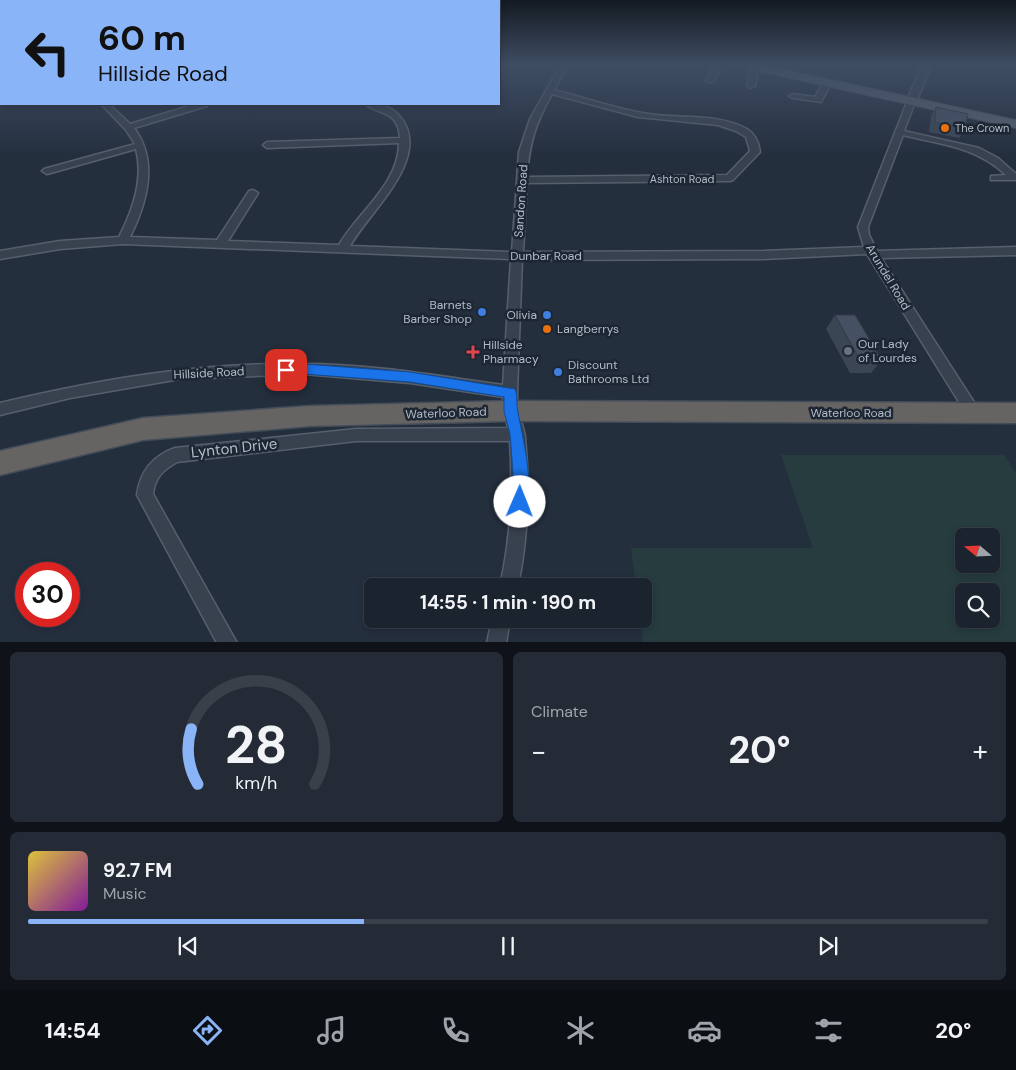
<!DOCTYPE html>
<html lang="en">
<head>
<meta charset="utf-8">
<style>
	body { margin:0; font-family:"DM Sans",sans-serif; background:#242b36; color:#f1f3f6; height:100vh; display:flex; flex-direction:column; font-size:19px; white-space:nowrap }
	* { box-sizing:border-box; margin:0 }
	p { font-size:16px; color:#a0a4aa }
	.icon { flex:none; width:28px; height:28px; fill:none; stroke:currentColor; stroke-width:2; stroke-linecap:round; stroke-linejoin:round }
	.map { position:relative; height:642px; overflow:hidden }
	.details { display:flex; flex-direction:column; gap:10px; padding:10px; background:#0f1319; flex:1 }
	.details>* { flex:none }
	.banner { position:absolute; left:0px; top:0px; width:500px; height:105px; box-shadow:0 2px 8px #0003,0 0 0 1px #39404a; background:#8ab4f8; color:#111; overflow:hidden }
	.needle { width:32px; rotate:289deg }
	.fabs { position:absolute; left:955px; top:528px; display:grid; gap:10px }
	.fabs a { display:grid; place-items:center; width:45px; height:45px; border-radius:8px; background:#1b232e; box-shadow:0 2px 8px #0003,0 0 0 1px #39404a; font-size:25px }
	.speed { position:absolute; left:15px; top:562px; display:flex; gap:10px; font-size:25px; font-weight:700; text-align:center }
	.speed>* { display:grid; place-content:center; width:65px; height:65px; border-radius:50%; background:#1b232e; box-shadow:0 2px 8px #0003,0 0 0 1px #39404a; line-height:1 }
	.speed .limit { border:8px solid #d22; background:#fff; color:#111 }
	.pin { position:absolute; display:grid; place-items:center; width:42px; height:42px; color:#fff; margin:-21px; border-radius:10px; box-shadow:0 2px 8px #0006 }
	.me { position:absolute; width:55px; margin:-28px; rotate:1deg; stroke-linejoin:round; filter:drop-shadow(0 0 4px #0008) }
	.turn { display:flex; align-items:center; gap:18px; height:105px; padding:0 15px; font-size:22px }
	.turn .icon { width:65px; height:65px; stroke-width:2.5 }
	.turn b { display:block; font-size:35px; line-height:42px }
	.big { font-size:38px; font-weight:700; line-height:1.1 }
	.details .tile { flex:1; display:flex; flex-direction:column; justify-content:center; gap:8px; min-width:0; padding:0 18px; border-radius:8px; background:#242b36 }
	.details .dial { align-items:center; gap:0 }
	.dial svg { height:130px; overflow:visible; fill:none; stroke:#39404a; stroke-width:7; stroke-linecap:round; text-anchor:middle }
	.dial text { fill:#f1f3f6; stroke:none }
	.song { display:flex; align-items:center; gap:15px }
	.cover { width:60px; height:60px; border-radius:8px; background:linear-gradient(135deg,hsl(50 70% 55%),hsl(290 70% 35%)) }
	.played { height:5px; border-radius:2px; background:linear-gradient(90deg,#8ab4f8 35%,#39404a 35%) }
	.keys { display:flex; justify-content:space-around; direction:ltr }
	.heat { display:flex; justify-content:space-between; align-items:center; font-size:28px; direction:ltr }
	.details .tiles { flex:1; display:grid; gap:10px; grid-template-columns:1fr 1fr }
	.tile:last-child { grid-column:span 2 }
	.trip { position:absolute; left:364px; top:578px; width:288px; height:50px; border-radius:8px; background:#1b232e; box-shadow:0 2px 8px #0003,0 0 0 1px #39404a; font-weight:700; line-height:50px; text-align:center }
	.tab-bar { display:flex; height:80px; justify-content:space-around; align-items:center; background:#0b0e12; color:#a0a4aa }
	.tab-bar .icon { width:35px; height:35px }
	.tab-bar .current { color:#8ab4f8 }
	.tab-bar b { font-size:22px; color:#f1f3f6 }
	.map>svg:first-child { display:block }
	.green { fill:#263c3f; fill-rule:evenodd }
	.lines { fill:none; stroke-linecap:round; stroke-linejoin:round }
	.minor-casing { stroke:#565f6c; stroke-width:3 }
	.tertiary-casing { stroke:#565f6c; stroke-width:3 }
	.primary-casing { stroke:#414a57; stroke-width:2 }
	.trunk-casing { stroke:#434c59; stroke-width:3 }
	.minor { fill:#38414e; fill-rule:evenodd }
	.tertiary { fill:#38414e; fill-rule:evenodd }
	.primary { fill:#56606e; fill-rule:evenodd }
	.trunk { fill:#656462; fill-rule:evenodd }
	.wall { fill:#3b4654 }
	.building { fill:#455162; stroke:#303945 }
	.route { fill:#1a73e8; stroke:#114b97 }
	.food-dot { fill:#e8710a; stroke:#1d2633; stroke-width:2 }
	.shop-dot { fill:#3f7fe0; stroke:#1d2633; stroke-width:2 }
	.worship-dot { fill:#6b7280; stroke:#1d2633; stroke-width:2 }
	.health-dot { fill:#e0444e; stroke:#1d2633; stroke-width:2 }
	.labels { text-anchor:middle; stroke-width:5; stroke-linejoin:round; paint-order:stroke }
	.far-poi-label { font-size:11px; fill:#b4bcc9; stroke:#1d2633; text-anchor:start }
	.far-street-label { font-size:11px; fill:#b4bcc9; stroke:#1d2633 }
	.street-label { font-size:12px; fill:#b4bcc9; stroke:#1d2633 }
	.poi-label { font-size:12px; fill:#b4bcc9; stroke:#1d2633; text-anchor:start }
	.near-street-label { font-size:15px; fill:#b4bcc9; stroke:#1d2633 }
</style>
</head>
<body>
<div class="map">
<svg width="1016" height="643" viewBox="0 0 1016 643">
	<rect width="100%" height="100%" fill="#242f3e"/>
	<path class="green" d="M781 455H1004L1016 473V642H643L640 619H642V586H636L631 548H813ZM964 536H991V564H964ZM964 591H991V619H964Z"/>
	<g class="lines">
		<g class="minor-casing">
			<g id="minor">
				<path d="M567 65H576L564 72 554 90C586 98 616 109 648 114 680 119 718 113 747 129 755 134 759 143 760 152L733 180 730 181 527 183 523 252 763 251 864 247 858 227 907 102 911 100 915 102 904 131 979 148 998 158 1016 174V180H991V176L1006 175C975 146 942 145 903 135L868 227 869 235 877 251 1016 247V255L881 258 979 410 981 414 979 418 974 420 969 418 867 254 763 259 522 260 517 392C517 398 517 405 518 411 520 420 524 428 525 437 530 487 528 537 518 586H500C511 538 513 490 510 441H356L177 462C163 470 155 477 153 494L237 643H217L137 495C140 471 153 456 175 448L356 429 508 428 504 411 503 397 410 383 304 374 180 379 70 398 0 415V403C101 379 200 362 304 364 370 364 437 376 503 385L511 259 123 244 60 249 0 259V251L60 241 119 237C133 210 144 179 136 149L47 174 42 171 44 169 135 144 126 130 101 104H109L130 124 196 104H208L207 106 134 128C159 161 147 203 130 237L217 240 249 191 253 190 258 193 228 241 339 245C358 212 399 184 399 143L267 148 263 145 267 142 400 138C398 110 381 116 365 104 378 103 394 107 402 119 431 160 368 213 350 246L512 252 519 152 530 119 557 71ZM552 94 638 117 718 125 736 131 746 137 750 151 727 175 527 177C529 144 536 122 552 94Z"/>
				<path d="M715 65H723L713 82H707L706 80Z"/>
				<path d="M751 65H759L755 86 751 88 747 86Z"/>
				<path d="M824 81 831 83 821 102 793 98 789 96 793 94 815 97Z"/>
				<path d="M492 619H510L506 643H487Z"/>
			</g>
		</g>
		<g class="tertiary-casing">
			<path id="tertiary" d="M922 65H932L916 102 915 104H907L906 102Z"/>
		</g>
		<g class="primary-casing">
			<path id="primary" d="M742 65H764L1016 120V128L748 69Z"/>
		</g>
		<g class="trunk-casing">
			<path id="trunk" d="M511 401 1016 403V423L511 421 310 426 143 440 0 475V451L143 418 310 406Z"/>
		</g>
		<use href="#minor" class="minor"/>
		<use href="#tertiary" class="tertiary"/>
		<use href="#primary" class="primary"/>
		<use href="#trunk" class="trunk"/>
	</g>
	<g class="wall">
		<path d="M936 107 965 128 959 138 929 132 931 116Z"/>
		<path d="M835 315 882 360 871 373H850L826 329Z"/>
	</g>
	<g class="building">
		<path d="M936 107 968 114 965 128 935 122Z"/>
		<path d="M835 315H855L882 360H860Z"/>
	</g>
	<linearGradient id="sky" x2="0" y2="1"><stop stop-color="#141a22"/><stop offset="0.42" stop-color="#3f4d63"/><stop offset="1" stop-color="#3f4d63" stop-opacity="0"/></linearGradient>
	<rect width="1016" height="155" fill="url(#sky)"/>
	<path class="route" d="M304 364 410 372 515 389C518 396 516 404 518 412 522 436 535 484 525 506L520 509 515 506 512 502 513 473 510 434 504 411V397L410 382 304 374 282 373 280 370 282 366Z"/>
	<g class="food-dot">
		<circle cx="945" cy="128" r="5"/>
		<circle cx="547" cy="329" r="5"/>
	</g>
	<g class="shop-dot">
		<circle cx="482" cy="312" r="5"/>
		<circle cx="547" cy="315" r="5"/>
		<circle cx="558" cy="372" r="5"/>
	</g>
	<circle class="worship-dot" cx="848" cy="351" r="5"/>
	<path class="health-dot" d="M470.5 344.5h5v5h5v5h-5v5h-5v-5h-5v-5h5z"/>
	<g class="labels">
		<g class="far-poi-label">
			<text x="955" y="132">The Crown</text>
		</g>
		<g class="far-street-label">
			<text x="682" y="183">Ashton Road</text>
		</g>
		<g class="street-label">
			<text transform="translate(521 201) rotate(-86)" y="4">Sandon Road</text>
			<text x="546" y="260">Dunbar Road</text>
			<text transform="translate(888 277) rotate(59)" y="4">Arundel Road</text>
			<text transform="translate(209 373) rotate(-3)" y="4">Hillside Road</text>
			<text transform="translate(446 413) rotate(-2)" y="4">Waterloo Road</text>
			<text x="851" y="417">Waterloo Road</text>
		</g>
		<g class="poi-label">
			<text x="472" y="309" text-anchor="end">Barnets<tspan x="472" dy="14">Barber Shop</tspan></text>
			<text x="537" y="319" text-anchor="end">Olivia</text>
			<text x="557" y="333">Langberrys</text>
			<text x="858" y="348">Our Lady<tspan x="858" dy="14">of Lourdes</tspan></text>
			<text x="483" y="349">Hillside<tspan x="483" dy="14">Pharmacy</tspan></text>
			<text x="568" y="369">Discount<tspan x="568" dy="14">Bathrooms Ltd</tspan></text>
		</g>
		<g class="near-street-label">
			<text transform="translate(234 448) rotate(-6)" y="5">Lynton Drive</text>
		</g>
	</g>
</svg>
<div class="fabs">
<a><svg class="needle" viewBox="-14 -14 28 28"><path d="M0-13l5 13h-10z" fill="#e53935"/><path d="M0 13l5-13h-10z" fill="#a0a4aa"/></svg></a>
<a><svg class="icon" aria-label="search" viewBox="0 0 24 24"><circle cx="10" cy="10" r="6"/><path d="M15 15l6 6"/></svg></a>
</div>
<div class="speed"><div class="limit">30</div></div>
<div class="pin" style="left:286px;top:370px;background:#d93025"><svg class="icon" aria-label="arrive" viewBox="0 0 24 24"><path d="M6 21V4h12l-3 4 3 4H6"/></svg></div>
<svg class="me" style="left:520px;top:502px" viewBox="-20 -20 40 40"><circle r="19" fill="#fff"/><path d="M0-13L10 11 0 6-10 11z" fill="#1a73e8"/></svg>
<div class="trip">14:55 · 1 min · 190 m</div>
<div class="banner">
<div class="turn"><svg class="icon" aria-label="left" viewBox="0 0 24 24"><path d="M17 20v-9H6M10 6l-5 5 5 5"/></svg><div><b>60 m</b>Hillside Road</div></div>
</div>
</div>
<section class="details">
<div class="tiles">
<div class="tile dial"><svg viewBox="0 0 100 80">
<path d="M14 69A42 42 0 1 1 86 69"/>
<path d="M14 69A42 42 0 0 1 10 35" stroke="#8ab4f8"/>
<text x="50" y="56" font-size="32" font-weight="700">28</text>
<text x="50" y="72" font-size="11">km/h</text>
</svg></div>
<div class="tile"><p>Climate</p>
<div class="heat"><a>−</a><b class="big">20°</b><a>+</a></div>
</div>
<div class="tile">
<div class="song"><i class="cover"></i><div><b>92.7 FM</b><p>Music</p></div></div>
<div class="played"></div>
<div class="keys"><svg class="icon" aria-label="previous" viewBox="0 0 24 24"><path d="M18 5L8 12l10 7zM5 5v14"/></svg><svg class="icon" aria-label="pause" viewBox="0 0 24 24"><path d="M8 5v14M16 5v14"/></svg><svg class="icon" aria-label="next" viewBox="0 0 24 24"><path d="M6 5l10 7-10 7zM19 5v14"/></svg></div>
</div>
</div>
</section>
<nav class="tab-bar">
<b>14:54</b>
<svg class="icon current" aria-label="directions" viewBox="0 0 24 24"><path d="M12 3l9 9-9 9-9-9zM9 14v-3h6M13 9l2 2-2 2"/></svg>
<svg class="icon" aria-label="music" viewBox="0 0 24 24"><path d="M9 18V5l10-2v13"/><circle cx="6" cy="18" r="3"/><circle cx="16" cy="16" r="3"/></svg>
<svg class="icon" aria-label="phone" viewBox="0 0 24 24"><path d="M5 4h4l2 5-3 2q2 4 5 5l2-3 5 2v4C11 20 4 13 5 4z"/></svg>
<svg class="icon" aria-label="climate" viewBox="0 0 24 24"><path d="M12 3v18M4 7l16 10M4 17L20 7"/></svg>
<svg class="icon" aria-label="car" viewBox="0 0 24 24"><path d="M5 17H2v-5l4-1 3-4h7l3 4 3 1v5h-3M9 17h6M6 11h13"/><circle cx="7" cy="17" r="2"/><circle cx="17" cy="17" r="2"/></svg>
<svg class="icon" aria-label="filters" viewBox="0 0 24 24"><path d="M4 7h16M4 17h16"/><circle cx="9" cy="7" r="2"/><circle cx="15" cy="17" r="2"/></svg>
<b>20°</b>
</nav>
</body>
</html>
